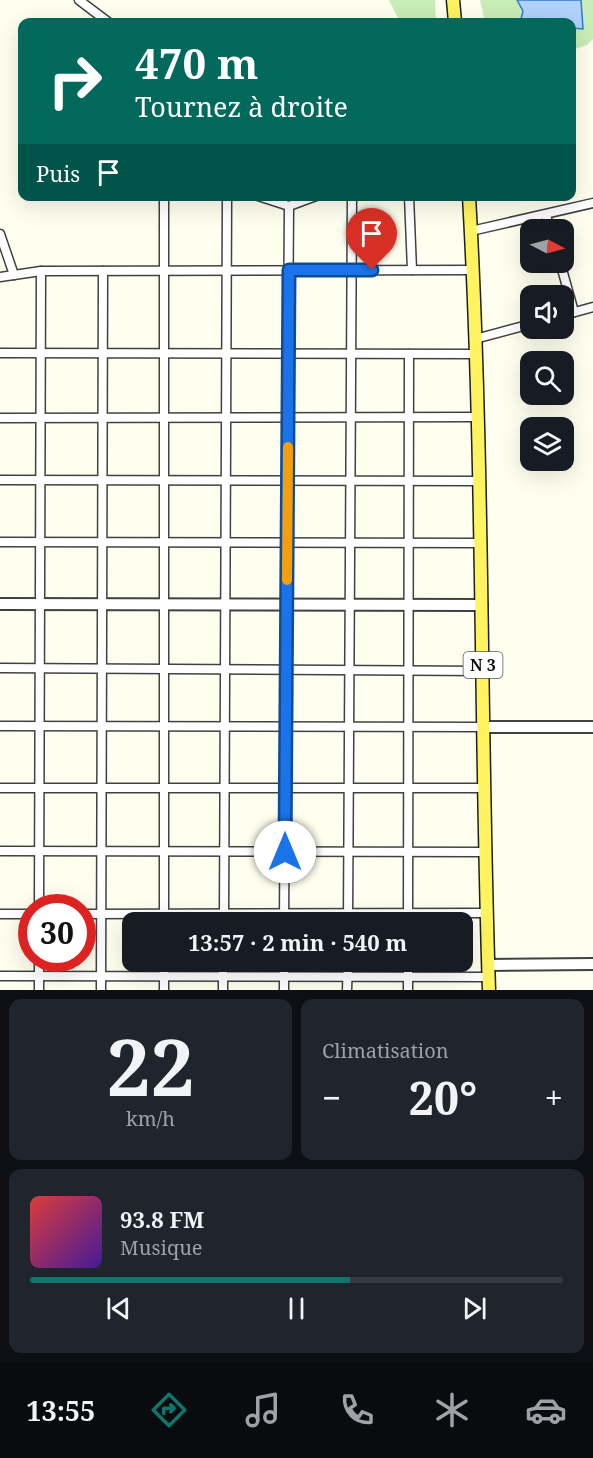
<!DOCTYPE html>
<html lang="fr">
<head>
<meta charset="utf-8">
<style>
	body { margin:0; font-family:"Noto Serif",serif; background:#20242c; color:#f1f3f6; height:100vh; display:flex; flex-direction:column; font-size:22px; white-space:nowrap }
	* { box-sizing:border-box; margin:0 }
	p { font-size:20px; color:#9ea1a6 }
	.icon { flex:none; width:33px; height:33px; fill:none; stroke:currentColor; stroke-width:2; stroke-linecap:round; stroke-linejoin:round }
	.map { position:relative; height:990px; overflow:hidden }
	.side { display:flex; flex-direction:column; gap:9px; padding:9px; background:#0d0f14; flex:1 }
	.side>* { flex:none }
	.hud { position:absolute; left:18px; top:18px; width:558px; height:183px; border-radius:12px; box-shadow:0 6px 24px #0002; background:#00695c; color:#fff; overflow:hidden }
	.needle { width:39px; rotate:96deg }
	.tools { position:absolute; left:520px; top:219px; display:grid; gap:12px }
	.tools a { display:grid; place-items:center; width:54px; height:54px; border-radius:12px; background:#171b24; box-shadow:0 6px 24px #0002; font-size:30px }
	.speed { position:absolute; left:18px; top:894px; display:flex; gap:12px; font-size:30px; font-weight:700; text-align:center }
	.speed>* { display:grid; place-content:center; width:78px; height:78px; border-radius:50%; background:#171b24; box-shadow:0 6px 24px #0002; line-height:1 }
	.speed .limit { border:9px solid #d22; background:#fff; color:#111 }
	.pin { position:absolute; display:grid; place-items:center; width:51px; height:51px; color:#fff; margin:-62px -26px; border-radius:50% 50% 50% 0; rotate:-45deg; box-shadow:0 0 6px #0007 }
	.pin .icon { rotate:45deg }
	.me { position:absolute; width:66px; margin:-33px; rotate:0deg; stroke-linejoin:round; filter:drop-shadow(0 0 4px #0008) }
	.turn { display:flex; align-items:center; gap:21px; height:126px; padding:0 18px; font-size:27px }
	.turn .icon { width:78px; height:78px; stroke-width:2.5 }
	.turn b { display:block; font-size:42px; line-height:51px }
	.then { display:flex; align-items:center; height:57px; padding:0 18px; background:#0003; gap:12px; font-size:22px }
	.big { font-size:45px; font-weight:700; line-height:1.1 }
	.side .card { flex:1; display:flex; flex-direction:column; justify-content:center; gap:9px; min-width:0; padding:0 21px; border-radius:12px; background:#20242c }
	.side .dial { align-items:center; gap:0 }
	.dial b { font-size:78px; line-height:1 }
	.song { display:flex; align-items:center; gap:18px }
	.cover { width:72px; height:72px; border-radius:9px; background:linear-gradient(135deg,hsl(0 70% 55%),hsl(260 70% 35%)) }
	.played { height:6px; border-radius:3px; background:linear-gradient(90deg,#0f766e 60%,#363941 60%) }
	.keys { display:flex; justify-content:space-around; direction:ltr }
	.heat { display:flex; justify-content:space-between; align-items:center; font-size:33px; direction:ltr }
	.side .tiles { flex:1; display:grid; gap:9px; grid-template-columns:1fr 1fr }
	.card:last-child { grid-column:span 2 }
	.trip { position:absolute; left:122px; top:912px; width:351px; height:60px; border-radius:12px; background:#171b24; box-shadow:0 6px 24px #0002; font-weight:700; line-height:60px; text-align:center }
	.dock { display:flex; height:96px; justify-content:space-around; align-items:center; background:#090b0e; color:#9ea1a6 }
	.dock .icon { width:42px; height:42px }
	.dock .current { color:#0f766e }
	.dock b { font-size:27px; color:#f1f3f6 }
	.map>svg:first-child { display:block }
	.green { fill:#c9edb6 }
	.water { fill:#b0d2fb; stroke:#3179d8; stroke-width:1.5 }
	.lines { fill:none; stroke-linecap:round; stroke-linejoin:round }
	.minor-casing { stroke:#414141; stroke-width:11 }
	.tertiary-casing { stroke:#414141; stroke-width:14 }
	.primary-casing { stroke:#1f1f1f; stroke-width:15 }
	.minor { stroke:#fff; stroke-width:8 }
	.tertiary { stroke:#fff; stroke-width:10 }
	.primary { stroke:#fff360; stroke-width:12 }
	.route-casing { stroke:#114b97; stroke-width:15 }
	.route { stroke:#1a73e8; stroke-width:10 }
	.slow { stroke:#f59e0b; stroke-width:10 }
	.labels { text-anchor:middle; stroke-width:6; stroke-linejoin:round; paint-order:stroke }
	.shield { fill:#fff; stroke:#565656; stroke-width:1.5 }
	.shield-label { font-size:16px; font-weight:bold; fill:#0e0e0e }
</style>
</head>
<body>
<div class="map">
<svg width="593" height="990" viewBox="0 0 593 990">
	<rect width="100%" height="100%" fill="#fffff0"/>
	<g class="green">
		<path d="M389 0H435L436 22H400Z"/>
		<path d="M480 0H593V39L587 45 572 50V22H485Z"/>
	</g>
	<path class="water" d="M517 0H581L583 29 572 28V22H524L521 19 523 11Z"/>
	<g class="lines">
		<g class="minor-casing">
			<g id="minor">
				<path d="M79 0 108 22"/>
				<path d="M258 196 289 206 316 196"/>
				<path d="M409 196 412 270"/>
				<path d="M546 215 550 230"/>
				<path d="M471 231 593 203"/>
				<path d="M0 234 14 275"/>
				<path d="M560 262 574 312"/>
				<path d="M0 277 41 271 474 270"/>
				<path d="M564 315 593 307"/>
				<path d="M475 339 531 324"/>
				<path d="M0 353 476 354"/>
				<path d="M0 418 478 417"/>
				<path d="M0 480 480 481"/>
				<path d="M0 542 481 543"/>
				<path d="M0 668 484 671"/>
				<path d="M0 726 484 727"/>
				<path d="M0 788H485"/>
				<path d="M0 851 486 852"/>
				<path d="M39 908 41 271"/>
				<path d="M0 914H32"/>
				<path d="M82 914 487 913"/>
				<path d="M164 922V196"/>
				<path d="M224 922 227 196"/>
				<path d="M284 922 289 206"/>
				<path d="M348 922 352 196"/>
				<path d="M408 922 409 354"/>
				<path d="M164 962V990"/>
				<path d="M0 976 488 977"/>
				<path d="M39 990V958"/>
				<path d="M101 990 103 271"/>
				<path d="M223 990V962"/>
				<path d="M284 990V962"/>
				<path d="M347 990 348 962"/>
				<path d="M408 990V962"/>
			</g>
		</g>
		<g class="tertiary-casing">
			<g id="tertiary">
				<path d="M0 604 482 605"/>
				<path d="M484 727H593"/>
				<path d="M488 965 593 964"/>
			</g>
		</g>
		<g class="primary-casing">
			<g id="primary">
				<path d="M453 0 455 22"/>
				<path d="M469 196C484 461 480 726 489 990"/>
			</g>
		</g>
		<use href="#minor" class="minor"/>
		<use href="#tertiary" class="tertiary"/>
		<use href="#primary" class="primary"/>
	</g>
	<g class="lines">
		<g class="route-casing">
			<path id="route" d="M285 852 289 270H372"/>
		</g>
		<use href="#route" class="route"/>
		<path class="slow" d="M287 580 288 447"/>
	</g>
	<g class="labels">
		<rect class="shield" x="463.5" y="652" width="39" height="26" rx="4.5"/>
		<g class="shield-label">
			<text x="483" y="671">N 3</text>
		</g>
	</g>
</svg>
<div class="tools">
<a><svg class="needle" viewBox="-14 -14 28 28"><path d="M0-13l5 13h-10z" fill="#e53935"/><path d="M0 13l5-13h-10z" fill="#9ea1a6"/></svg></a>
<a><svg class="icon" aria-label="sound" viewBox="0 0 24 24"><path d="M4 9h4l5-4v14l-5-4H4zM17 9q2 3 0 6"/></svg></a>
<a><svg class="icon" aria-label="search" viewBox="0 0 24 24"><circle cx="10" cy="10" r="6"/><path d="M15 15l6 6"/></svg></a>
<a><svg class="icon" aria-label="layers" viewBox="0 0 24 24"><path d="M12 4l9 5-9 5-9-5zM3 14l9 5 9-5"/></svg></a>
</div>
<div class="speed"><div class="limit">30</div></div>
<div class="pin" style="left:372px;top:270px;background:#d93025"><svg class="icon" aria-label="arrive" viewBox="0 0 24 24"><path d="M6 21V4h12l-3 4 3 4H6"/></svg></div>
<svg class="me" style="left:285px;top:852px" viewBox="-20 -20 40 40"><circle r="19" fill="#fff"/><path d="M0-13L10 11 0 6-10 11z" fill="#1a73e8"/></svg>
<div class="trip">13:57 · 2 min · 540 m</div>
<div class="hud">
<div class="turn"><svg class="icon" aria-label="right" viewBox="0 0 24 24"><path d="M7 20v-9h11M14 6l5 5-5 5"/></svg><div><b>470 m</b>Tournez à droite</div></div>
<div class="then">Puis<svg class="icon" aria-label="arrive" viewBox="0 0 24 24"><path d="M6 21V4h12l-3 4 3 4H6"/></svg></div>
</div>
</div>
<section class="side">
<div class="tiles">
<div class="card dial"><b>22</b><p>km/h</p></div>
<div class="card"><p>Climatisation</p>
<div class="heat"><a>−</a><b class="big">20°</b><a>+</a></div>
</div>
<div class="card">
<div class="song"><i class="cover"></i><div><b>93.8 FM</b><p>Musique</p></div></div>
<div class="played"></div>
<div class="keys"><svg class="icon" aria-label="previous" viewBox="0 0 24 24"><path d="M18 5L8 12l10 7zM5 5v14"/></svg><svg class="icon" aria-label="pause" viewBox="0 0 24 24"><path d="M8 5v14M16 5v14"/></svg><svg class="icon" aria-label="next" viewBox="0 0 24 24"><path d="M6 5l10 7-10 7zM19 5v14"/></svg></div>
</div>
</div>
</section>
<nav class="dock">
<b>13:55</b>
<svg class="icon current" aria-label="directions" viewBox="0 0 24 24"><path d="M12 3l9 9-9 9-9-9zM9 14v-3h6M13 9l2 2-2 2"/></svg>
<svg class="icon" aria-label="music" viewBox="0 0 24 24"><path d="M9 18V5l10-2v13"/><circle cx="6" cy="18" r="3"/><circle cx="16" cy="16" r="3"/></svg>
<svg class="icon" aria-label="phone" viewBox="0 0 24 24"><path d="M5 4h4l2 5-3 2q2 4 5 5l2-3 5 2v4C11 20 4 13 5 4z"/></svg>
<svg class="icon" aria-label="climate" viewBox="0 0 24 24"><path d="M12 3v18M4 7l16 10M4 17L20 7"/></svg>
<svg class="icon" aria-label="car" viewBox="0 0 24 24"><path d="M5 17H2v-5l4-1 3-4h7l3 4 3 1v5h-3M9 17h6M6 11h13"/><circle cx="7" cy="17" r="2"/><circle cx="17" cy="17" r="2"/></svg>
</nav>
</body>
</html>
